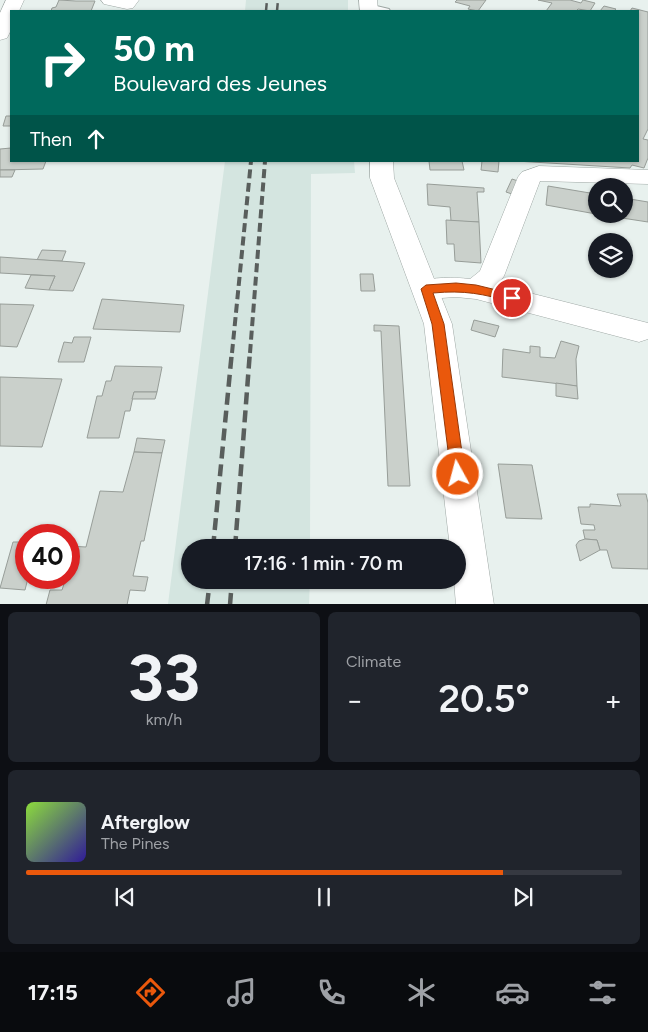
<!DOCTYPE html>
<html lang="en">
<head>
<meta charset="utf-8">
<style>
	body { margin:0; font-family:Figtree,sans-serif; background:#20242c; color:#f1f3f6; height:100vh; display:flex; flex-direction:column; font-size:19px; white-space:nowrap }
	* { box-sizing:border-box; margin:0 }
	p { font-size:16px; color:#9ea1a6 }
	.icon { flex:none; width:28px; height:28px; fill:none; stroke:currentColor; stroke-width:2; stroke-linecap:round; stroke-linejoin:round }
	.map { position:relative; height:604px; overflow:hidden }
	.panel { display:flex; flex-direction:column; gap:8px; padding:8px; background:#0d0f14; flex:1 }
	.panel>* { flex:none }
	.top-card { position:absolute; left:10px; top:10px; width:629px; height:152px; border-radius:0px; box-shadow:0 1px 4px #0004; background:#00695c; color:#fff; overflow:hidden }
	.tools { position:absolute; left:588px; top:178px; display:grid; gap:10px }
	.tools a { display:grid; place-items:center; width:45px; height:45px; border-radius:50%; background:#171b24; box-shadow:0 1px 4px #0004; font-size:25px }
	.speed { position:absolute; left:15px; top:524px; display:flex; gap:10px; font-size:25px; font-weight:700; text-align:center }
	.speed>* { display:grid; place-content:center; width:65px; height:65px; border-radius:50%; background:#171b24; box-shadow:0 1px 4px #0004; line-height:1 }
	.speed .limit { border:8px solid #d22; background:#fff; color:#111 }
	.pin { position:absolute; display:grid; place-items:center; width:42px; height:42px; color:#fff; margin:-21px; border:2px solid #fff; border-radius:50%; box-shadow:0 1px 5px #0007 }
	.me { position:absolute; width:55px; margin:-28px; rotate:353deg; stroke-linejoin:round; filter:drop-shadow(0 0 4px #0008) }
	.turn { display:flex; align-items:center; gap:18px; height:105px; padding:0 20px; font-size:22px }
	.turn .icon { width:65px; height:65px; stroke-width:2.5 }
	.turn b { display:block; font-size:35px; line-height:42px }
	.then { display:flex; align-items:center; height:48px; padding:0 20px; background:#0003; gap:10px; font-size:19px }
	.big { font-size:38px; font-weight:600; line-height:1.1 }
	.panel .card { flex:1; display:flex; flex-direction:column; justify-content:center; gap:8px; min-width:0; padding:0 18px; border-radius:8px; background:#20242c }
	.panel .dial { align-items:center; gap:0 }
	.dial b { font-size:65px; line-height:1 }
	.song { display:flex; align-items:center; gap:15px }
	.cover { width:60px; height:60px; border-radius:8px; background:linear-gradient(135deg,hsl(90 70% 55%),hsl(250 70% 35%)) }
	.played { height:5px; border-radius:2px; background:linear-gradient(90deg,#ea580c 80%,#363941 80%) }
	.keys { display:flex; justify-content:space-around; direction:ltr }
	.heat { display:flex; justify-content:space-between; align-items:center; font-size:28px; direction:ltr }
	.panel .tiles { flex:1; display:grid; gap:8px; grid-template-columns:1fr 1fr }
	.card:last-child { grid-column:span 2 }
	.trip { position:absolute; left:181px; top:539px; width:285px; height:50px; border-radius:25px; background:#171b24; box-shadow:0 1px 4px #0004; font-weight:600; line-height:50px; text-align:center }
	.tabs { display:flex; height:80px; justify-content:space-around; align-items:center; background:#090b0e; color:#9ea1a6 }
	.tabs .icon { width:35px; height:35px }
	.tabs .on { color:#ea580c }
	.tabs b { font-size:22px; color:#f1f3f6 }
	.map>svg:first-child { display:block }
	.built { fill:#d4e5e0 }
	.building { fill:#cad0cb; stroke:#979d98 }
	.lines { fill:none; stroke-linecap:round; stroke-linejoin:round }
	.service-casing { stroke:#9fa8a5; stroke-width:2 }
	.minor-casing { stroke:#9fa8a5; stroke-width:1 }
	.tertiary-casing { stroke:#9fa8a5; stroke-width:1 }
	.secondary-casing { stroke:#9fa8a5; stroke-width:1 }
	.service { fill:#fff; fill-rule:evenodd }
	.minor { fill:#fff; fill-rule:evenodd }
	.tertiary { fill:#fff; fill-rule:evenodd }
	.secondary { fill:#fff; fill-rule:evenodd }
	.rail-far2 { stroke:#595e5c; stroke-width:2.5; stroke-dasharray:8 4; stroke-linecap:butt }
	.rail-far1 { stroke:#595e5c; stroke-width:4; stroke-dasharray:9 4.5; stroke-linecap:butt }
	.rail { stroke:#595e5c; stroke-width:4.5; stroke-dasharray:12 6; stroke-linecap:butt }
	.route { fill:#ea580c; stroke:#983908 }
</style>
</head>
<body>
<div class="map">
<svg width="648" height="605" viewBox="0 0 648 605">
	<rect width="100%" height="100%" fill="#e8f1ee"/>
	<g class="built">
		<path d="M246 0H348V11H245Z"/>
		<path d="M225 161H354L355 173 311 174 310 547 190 548V580H310L309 604H168Z"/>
	</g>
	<g class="building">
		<path d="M59 0 76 1H95L91 11H51L52 8 56 7Z"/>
		<path d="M457 0H486L478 11 468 9 470 6 455 2Z"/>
		<path d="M538 0H570L581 3 583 0 595 3 590 11 578 9 576 11H546L552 3Z"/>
		<path d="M604 6 616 9 614 11H600Z"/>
		<path d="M632 8 648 12V129L643 139 648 140V158L644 168 632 165 630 168 516 161H638V11H630Z"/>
		<path d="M6 116H11V126H3Z"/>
		<path d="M11 148V161H46L43 169 0 170V149Z"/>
		<path d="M429 161H462L464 170H430Z"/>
		<path d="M482 161H499L498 172 481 170Z"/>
		<path d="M0 170H15L12 177H0Z"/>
		<path d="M512 179 518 181 512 194 506 192Z"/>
		<path d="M427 184 484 188V192H477L479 222 451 221 450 207 428 205Z"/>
		<path d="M548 186 596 194V214L546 205Z"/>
		<path d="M624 198 648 202V222L596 214H624Z"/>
		<path d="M446 220 479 222 481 263 455 261 454 244H447Z"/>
		<path d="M42 250 66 251 62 261 37 260Z"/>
		<path d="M0 257 74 262 85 263 73 291 49 290 55 276 0 273Z"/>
		<path d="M360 274H373L375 291H361Z"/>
		<path d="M31 275 55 276 49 290 25 288Z"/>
		<path d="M102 299 184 305 180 332 93 329Z"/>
		<path d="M0 304 34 305 17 347 0 346Z"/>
		<path d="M474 320 499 326 495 337 471 330Z"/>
		<path d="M374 325 399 326 410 486H388L381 331H374Z"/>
		<path d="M74 337H91L84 362H58L64 342 72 343Z"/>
		<path d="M561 341 579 346 576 359 577 386 502 377 503 349 530 353V346L540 347V357L555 358Z"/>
		<path d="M115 366 162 367 157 392H134L130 411H125L119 438H87L97 396H102L106 381H111Z"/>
		<path d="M0 377 62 379 42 447 0 446Z"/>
		<path d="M556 383 577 386 578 399 556 396Z"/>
		<path d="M134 392H157L155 399H132Z"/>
		<path d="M137 438 165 440 162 453 134 452Z"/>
		<path d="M134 452 162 453 144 541H141L133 576 148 577 145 591 130 590 127 605H46L50 590H62L64 584 57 583 59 578H69V546L86 547 100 491 123 492Z"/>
		<path d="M498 464 532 465 542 519 506 518Z"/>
		<path d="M617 494H646L648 503V569L612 568 607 550H600L597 540 585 539 583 530H595L594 525 581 524 578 507H590V504L621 506Z"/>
		<path d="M585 539 597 540 600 550 580 561 576 545 579 541Z"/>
		<path d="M13 542H26V578H28L25 590 0 588Z"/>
	</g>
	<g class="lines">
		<g class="service-casing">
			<path id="service" d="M368 4 389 9 390 11 365 9 363 7Z"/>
		</g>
		<g class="minor-casing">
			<g id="minor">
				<path d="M101 0H139L133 8 127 9 104 4Z"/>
				<path d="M539 166 648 170V184L540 181 504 276 498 285 648 323V339L639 342 476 299 456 297 426 299 416 296 412 289 416 282C434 277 453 277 470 279L480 271 518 177 522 172Z"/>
			</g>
		</g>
		<g class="tertiary-casing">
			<g id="tertiary">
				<path d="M359 0H377L378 11H360Z"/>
				<path d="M370 161H393L394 178 452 324 494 605H456L454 580H458V548H450L424 324 370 178Z"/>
			</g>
		</g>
		<g class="secondary-casing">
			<path id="secondary" d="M6 0H24L19 11H11V30L7 38 0 40V13Z"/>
		</g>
		<use href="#service" class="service"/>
		<use href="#minor" class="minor"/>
		<use href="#tertiary" class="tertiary"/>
		<use href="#secondary" class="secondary"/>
		<g class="rail-far2">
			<path d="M266 11 267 0"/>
			<path d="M277 11 278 0"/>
		</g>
		<g class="rail-far1">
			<path d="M232 353 251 161"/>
			<path d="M250 353 265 161"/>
		</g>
		<g class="rail">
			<path d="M213 548 232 351"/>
			<path d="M235 548 250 351"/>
			<path d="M207 605 210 580"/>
			<path d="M230 605 232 580"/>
		</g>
	</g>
	<path class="route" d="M456 283 476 285 517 295 518 298 512 302C483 294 465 290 433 293L444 324 465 474 463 478 458 480 453 478 451 474 432 324 421 289 426 285Z"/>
</svg>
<div class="tools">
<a><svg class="icon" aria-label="search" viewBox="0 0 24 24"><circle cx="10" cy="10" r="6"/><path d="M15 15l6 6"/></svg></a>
<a><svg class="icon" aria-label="layers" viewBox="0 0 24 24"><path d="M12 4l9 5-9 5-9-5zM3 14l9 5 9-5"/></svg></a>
</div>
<div class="speed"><div class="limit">40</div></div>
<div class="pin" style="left:512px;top:298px;background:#d93025"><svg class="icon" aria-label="arrive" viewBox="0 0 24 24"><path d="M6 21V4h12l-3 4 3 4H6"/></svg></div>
<svg class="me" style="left:458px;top:474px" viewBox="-20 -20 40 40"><circle r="17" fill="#ea580c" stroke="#fff" stroke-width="3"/><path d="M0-11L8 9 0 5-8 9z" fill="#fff"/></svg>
<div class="trip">17:16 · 1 min · 70 m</div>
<div class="top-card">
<div class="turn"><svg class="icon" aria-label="right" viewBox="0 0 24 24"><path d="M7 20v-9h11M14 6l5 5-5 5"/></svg><div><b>50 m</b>Boulevard des Jeunes</div></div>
<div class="then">Then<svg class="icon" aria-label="ahead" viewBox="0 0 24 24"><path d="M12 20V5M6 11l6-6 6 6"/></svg></div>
</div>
</div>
<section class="panel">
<div class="tiles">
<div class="card dial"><b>33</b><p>km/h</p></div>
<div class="card"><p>Climate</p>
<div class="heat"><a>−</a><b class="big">20.5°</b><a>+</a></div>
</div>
<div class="card">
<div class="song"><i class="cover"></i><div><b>Afterglow</b><p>The Pines</p></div></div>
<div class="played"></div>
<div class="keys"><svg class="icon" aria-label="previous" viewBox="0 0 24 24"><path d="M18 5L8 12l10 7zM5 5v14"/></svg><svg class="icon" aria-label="pause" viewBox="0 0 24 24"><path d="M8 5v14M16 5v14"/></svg><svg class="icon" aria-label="next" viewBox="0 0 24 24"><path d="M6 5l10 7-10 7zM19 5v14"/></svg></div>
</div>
</div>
</section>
<nav class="tabs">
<b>17:15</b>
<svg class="icon on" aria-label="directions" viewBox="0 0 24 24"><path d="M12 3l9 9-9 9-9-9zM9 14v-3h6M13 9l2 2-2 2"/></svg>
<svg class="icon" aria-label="music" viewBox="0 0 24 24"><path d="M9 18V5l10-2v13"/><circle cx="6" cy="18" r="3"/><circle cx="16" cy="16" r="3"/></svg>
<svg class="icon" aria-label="phone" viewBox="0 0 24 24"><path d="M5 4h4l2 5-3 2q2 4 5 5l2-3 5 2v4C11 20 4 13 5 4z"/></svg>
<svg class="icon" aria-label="climate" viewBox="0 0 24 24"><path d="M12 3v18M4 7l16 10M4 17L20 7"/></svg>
<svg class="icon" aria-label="car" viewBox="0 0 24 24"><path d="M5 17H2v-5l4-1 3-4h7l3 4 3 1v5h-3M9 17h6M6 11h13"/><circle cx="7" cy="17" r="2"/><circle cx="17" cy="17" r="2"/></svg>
<svg class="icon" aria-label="filters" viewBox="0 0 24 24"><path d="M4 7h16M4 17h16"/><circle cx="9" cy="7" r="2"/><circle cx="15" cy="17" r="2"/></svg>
</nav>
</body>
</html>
